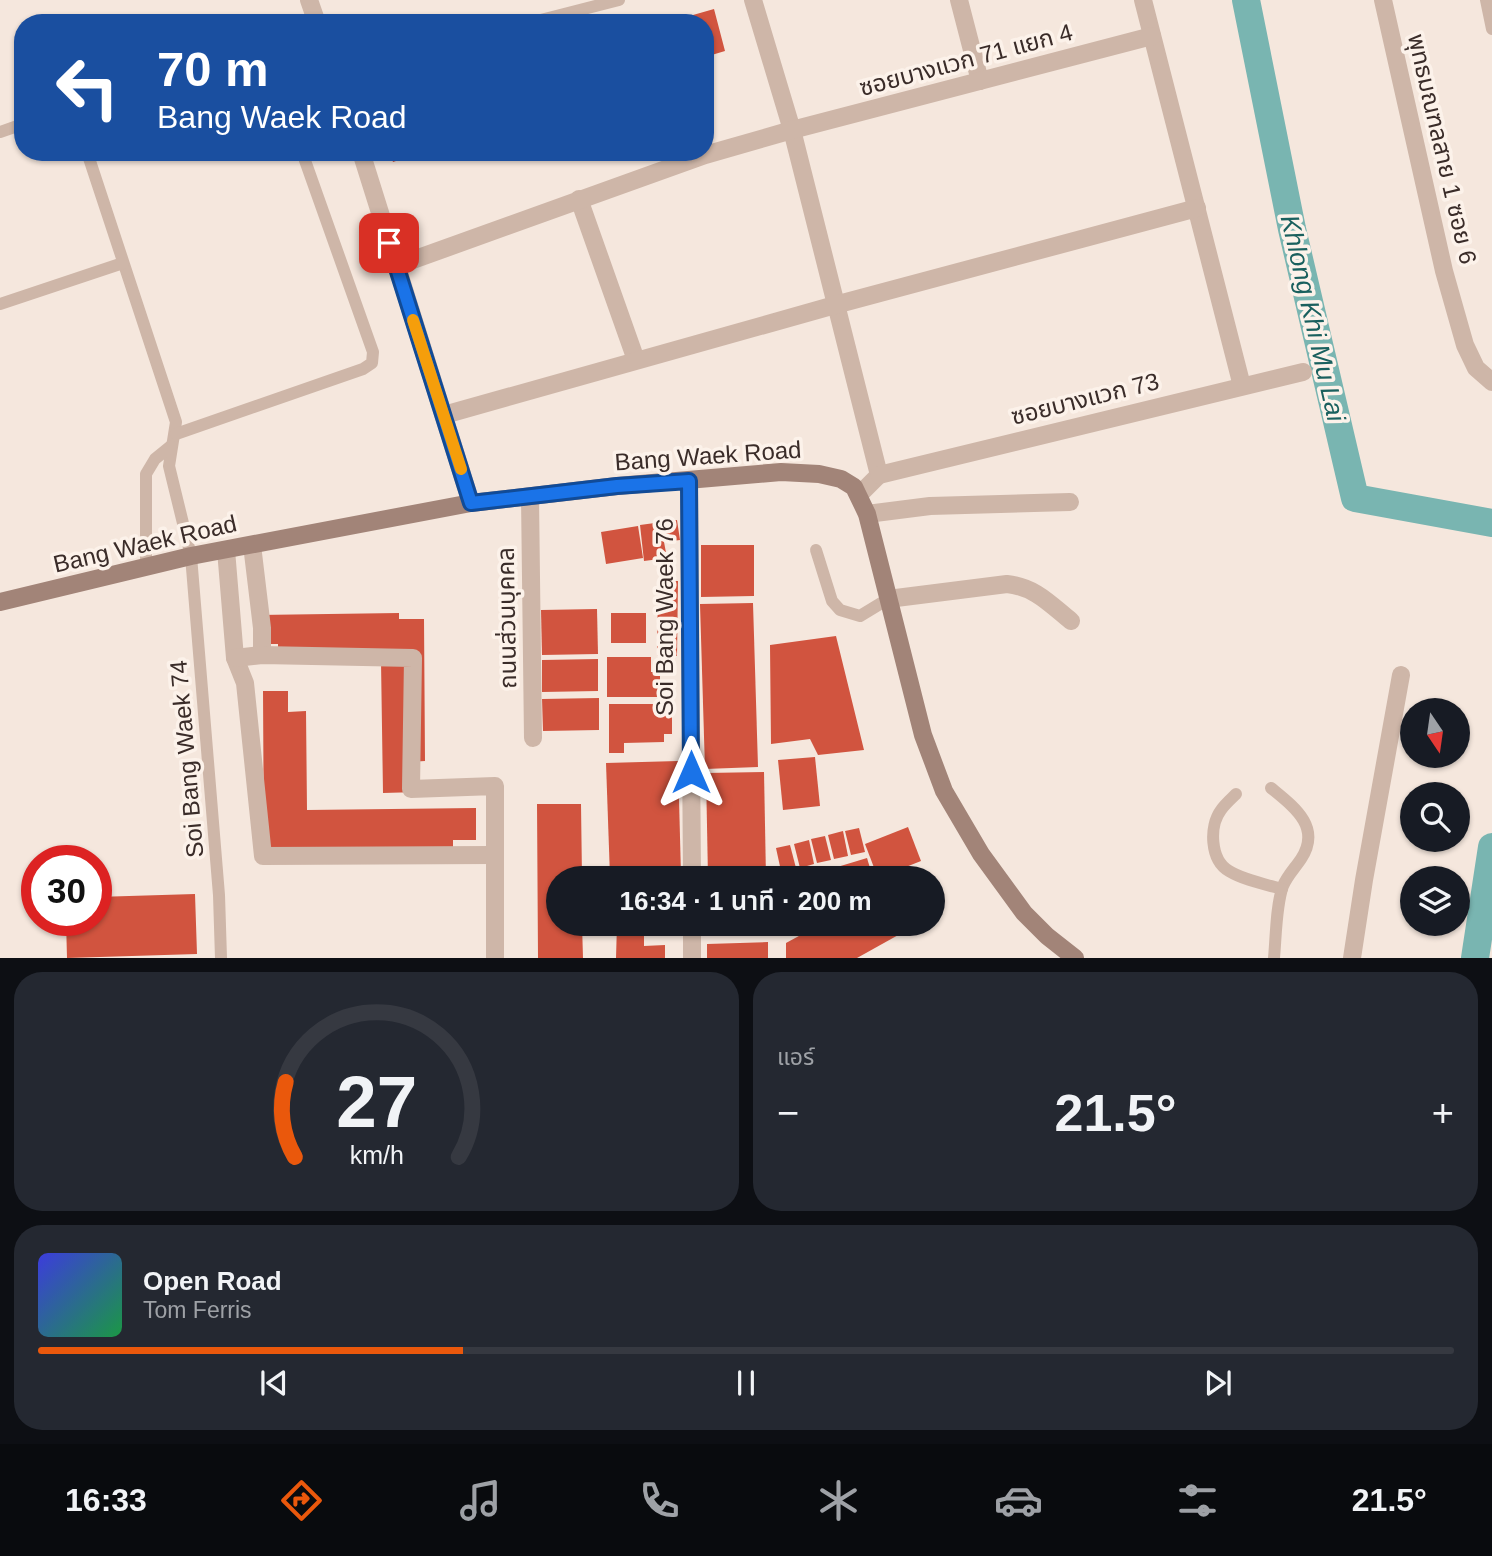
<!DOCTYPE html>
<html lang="th">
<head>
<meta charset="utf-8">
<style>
	body { margin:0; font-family:Arial,"Noto Sans Thai",sans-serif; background:#242831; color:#f1f3f6; height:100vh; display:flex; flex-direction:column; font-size:26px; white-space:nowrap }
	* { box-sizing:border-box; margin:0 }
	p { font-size:23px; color:#9ea1a6 }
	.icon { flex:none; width:38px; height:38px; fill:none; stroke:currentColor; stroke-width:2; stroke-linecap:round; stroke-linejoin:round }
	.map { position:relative; height:958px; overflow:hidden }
	.panel { display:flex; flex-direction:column; gap:14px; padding:14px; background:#0d0f14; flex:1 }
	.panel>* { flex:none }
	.banner { position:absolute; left:14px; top:14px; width:700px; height:147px; border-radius:28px; box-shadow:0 2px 5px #0004; background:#1a4fa0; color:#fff; overflow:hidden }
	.needle { width:46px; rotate:167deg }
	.tools { position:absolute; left:1400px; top:698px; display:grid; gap:14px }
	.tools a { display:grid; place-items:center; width:70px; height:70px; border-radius:50%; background:#171b24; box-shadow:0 2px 5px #0004; font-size:35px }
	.speed { position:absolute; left:21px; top:845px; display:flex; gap:14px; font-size:35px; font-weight:700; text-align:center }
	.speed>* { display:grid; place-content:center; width:91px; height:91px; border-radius:50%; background:#171b24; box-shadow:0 2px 5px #0004; line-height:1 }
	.speed .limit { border:10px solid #d22; background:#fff; color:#111 }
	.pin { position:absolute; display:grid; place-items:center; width:60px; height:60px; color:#fff; margin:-30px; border-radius:14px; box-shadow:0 4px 10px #0006 }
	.me { position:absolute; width:77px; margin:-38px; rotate:0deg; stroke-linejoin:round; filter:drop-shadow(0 0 5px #0008) }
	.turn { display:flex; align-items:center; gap:24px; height:147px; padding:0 28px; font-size:32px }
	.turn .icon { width:91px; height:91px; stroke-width:2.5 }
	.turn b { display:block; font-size:49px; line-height:60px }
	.big { font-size:52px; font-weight:600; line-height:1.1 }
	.panel .tile { flex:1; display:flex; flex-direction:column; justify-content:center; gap:10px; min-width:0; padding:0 24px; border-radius:28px; background:#242831 }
	.panel .dial { align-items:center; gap:0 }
	.dial svg { height:182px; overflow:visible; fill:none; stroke:#363941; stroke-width:7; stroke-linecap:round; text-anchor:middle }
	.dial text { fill:#f1f3f6; stroke:none }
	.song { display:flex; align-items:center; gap:21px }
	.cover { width:84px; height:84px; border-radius:10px; background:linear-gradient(135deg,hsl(240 70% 55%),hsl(140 70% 35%)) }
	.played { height:7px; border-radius:4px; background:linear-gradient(90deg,#ea580c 30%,#363941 30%) }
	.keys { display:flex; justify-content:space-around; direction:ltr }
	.heat { display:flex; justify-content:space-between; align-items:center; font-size:38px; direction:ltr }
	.panel .tiles { flex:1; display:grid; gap:14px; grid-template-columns:1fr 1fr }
	.tile:last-child { grid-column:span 2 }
	.trip { position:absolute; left:546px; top:866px; width:399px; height:70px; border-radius:35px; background:#171b24; box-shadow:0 2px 5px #0004; font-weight:600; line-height:70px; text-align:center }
	.tabs { display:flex; height:112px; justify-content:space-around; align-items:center; background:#090b0e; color:#9ea1a6 }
	.tabs .icon { width:49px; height:49px }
	.tabs .on { color:#ea580c }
	.tabs b { font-size:32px; color:#f1f3f6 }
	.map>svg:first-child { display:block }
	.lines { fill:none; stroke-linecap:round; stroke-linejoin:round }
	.canal { stroke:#79b5b1; stroke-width:28 }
	.building { fill:#d1543f }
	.service { stroke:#ceb6a8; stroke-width:12 }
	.minor { stroke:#ceb6a8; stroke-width:18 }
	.tertiary { stroke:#ceb6a8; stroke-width:18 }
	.secondary { stroke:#a28478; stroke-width:18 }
	.route-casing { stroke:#114b97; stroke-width:18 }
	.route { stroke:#1a73e8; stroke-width:12 }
	.slow { stroke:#f59e0b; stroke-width:12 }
	.labels { text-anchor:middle; stroke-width:7; stroke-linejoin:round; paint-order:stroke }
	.street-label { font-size:24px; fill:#3a2c29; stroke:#fcf2ea }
	.water-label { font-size:26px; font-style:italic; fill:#1a605e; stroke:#fcf2ea }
</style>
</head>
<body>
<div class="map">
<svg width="1492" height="958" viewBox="0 0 1492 958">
	<rect width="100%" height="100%" fill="#f5e7dd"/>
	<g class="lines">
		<g class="canal">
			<path d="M1246 0 1292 229 1355 498 1492 523"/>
			<path d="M1475 958 1492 847"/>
		</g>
	</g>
	<g class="building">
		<path d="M714 9 725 51 705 57V23H665Z"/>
		<path d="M389 152H420V153L393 162Z"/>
		<path d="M677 520 680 540 664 542 667 558 644 561 640 525Z"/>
		<path d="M638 526 643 558 606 564 601 532Z"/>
		<path d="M701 545H754V596L701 597Z"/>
		<path d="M658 581H678L677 656H657Z"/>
		<path d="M753 603 758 767 705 769 700 604Z"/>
		<path d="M597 609 598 654 542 655 541 610Z"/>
		<path d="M399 613V619H424L425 761 409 762 418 792 383 793 381 661 278 662V644H258V615Z"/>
		<rect x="611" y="613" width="35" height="30"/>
		<path d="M836 636 864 750 818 755 810 739 771 744 770 645Z"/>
		<path d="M607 657H651V672H660V697H607Z"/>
		<path d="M598 659V691L542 692V660Z"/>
		<path d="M263 691H288V712L306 711 307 810 476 808V840H453V858L264 860Z"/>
		<path d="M599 698V730L543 731 542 699Z"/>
		<path d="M609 704H672V734H664V742L624 743V753H609Z"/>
		<path d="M815 757 820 806 783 810 778 760Z"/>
		<path d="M678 761 681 875 610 877 606 763Z"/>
		<path d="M764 772 766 878H708L706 773Z"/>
		<path d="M537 804H581L582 878H558V924H582L583 958H538Z"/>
		<path d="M908 827 921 861 878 878 865 844Z"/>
		<path d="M859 828 865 852 851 855 845 831Z"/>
		<path d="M843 831 848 856 834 859 828 835Z"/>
		<path d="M825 836 831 860 817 863 811 839Z"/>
		<path d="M809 840 814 864 800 868 794 844Z"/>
		<path d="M790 845 796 868 781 871 776 848Z"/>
		<path d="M867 858 873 878H801Z"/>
		<path d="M195 894 197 954 67 958 66 920H96V897Z"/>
		<path d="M617 924H664V931H644V946L665 945V958H616Z"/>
		<path d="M709 924H767V927L709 928Z"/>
		<path d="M821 924H918L857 958H786V943Z"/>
		<path d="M768 942V958H707V944Z"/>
	</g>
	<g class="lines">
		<g class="service">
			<path d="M1486 0 1492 29"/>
			<path d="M529 23 619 0"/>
			<path d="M0 132 23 124"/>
			<path d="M87 152 176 422 169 466 191 556 219 895 221 958"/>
			<path d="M0 304 123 263"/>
			<path d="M176 434 363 369 372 363 373 352 302 152"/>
			<path d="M816 550 832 601 840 610 860 616 888 599"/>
			<path d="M146 567V474L155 459 171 446"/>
			<path d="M1271 788C1294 807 1322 827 1301 859 1295 868 1287 876 1283 886 1276 905 1276 937 1274 958"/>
			<path d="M1236 794C1231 799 1225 804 1221 810 1209 826 1210 860 1229 871 1244 880 1264 884 1282 889"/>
		</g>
		<g class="minor">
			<path d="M753 0 792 130 879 475 859 495"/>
			<path d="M959 0 980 81"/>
			<path d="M1143 0 1242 386"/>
			<path d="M1383 0 1444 271 1465 345 1476 368 1492 382"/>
			<path d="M579 199 636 360"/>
			<path d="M396 266 705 155 792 130 1152 36"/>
			<path d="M444 415 835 305 1197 208"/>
			<path d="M879 475 1303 372"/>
			<path d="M689 481 692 878"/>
			<path d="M530 497 533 738"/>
			<path d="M867 514 930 506 1070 502"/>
			<path d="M252 545 262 628V655"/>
			<path d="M226 550 235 658 245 683 263 856 493 855"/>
			<path d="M888 599 1007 584C1035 587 1050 604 1071 621"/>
			<path d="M235 658 262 655 413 658 411 789 495 786V958"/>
			<path d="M692 924V958"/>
			<path d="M1352 958 1364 880 1401 675"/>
		</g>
		<g class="tertiary">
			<path d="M309 0 317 23"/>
			<path d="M361 152 471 503"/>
		</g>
		<path class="secondary" d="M0 602 191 556 471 503 617 486 781 472 819 474 841 479 854 487 867 514 923 735 944 791 981 854 1024 913 1047 936 1075 958"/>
	</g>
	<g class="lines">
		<g class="route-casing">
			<path id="route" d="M389 243 471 503 617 486 689 481 691 772"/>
		</g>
		<use href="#route" class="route"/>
		<path class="slow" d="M413 320 461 469"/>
	</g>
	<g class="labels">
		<g class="street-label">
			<text transform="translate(966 60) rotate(-15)" y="8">ซอยบางแวก 71 แยก 4</text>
			<text transform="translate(1442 149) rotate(77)" y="8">พุทธมณฑลสาย 1 ซอย 6</text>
			<text transform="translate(1085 399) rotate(-14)" y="8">ซอยบางแวก 73</text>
			<text transform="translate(708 456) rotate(-4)" y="8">Bang Waek Road</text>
			<text transform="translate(145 544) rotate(-13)" y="8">Bang Waek Road</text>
			<text transform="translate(665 617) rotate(-90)" y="8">Soi Bang Waek 76</text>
			<text transform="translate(507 618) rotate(-91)" y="8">ถนนส่วนบุคคล</text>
			<text transform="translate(187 759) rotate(-95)" y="8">Soi Bang Waek 74</text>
		</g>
		<g class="water-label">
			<text transform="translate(1313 318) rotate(77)" y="9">Khlong Khi Mu Lai</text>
		</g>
	</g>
</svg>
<div class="tools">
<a><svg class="needle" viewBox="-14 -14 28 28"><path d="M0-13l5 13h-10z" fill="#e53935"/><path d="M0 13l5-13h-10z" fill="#9ea1a6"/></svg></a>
<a><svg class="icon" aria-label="search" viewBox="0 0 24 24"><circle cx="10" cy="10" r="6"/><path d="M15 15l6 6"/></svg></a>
<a><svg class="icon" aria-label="layers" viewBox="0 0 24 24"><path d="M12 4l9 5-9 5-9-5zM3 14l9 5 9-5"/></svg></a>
</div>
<div class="speed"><div class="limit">30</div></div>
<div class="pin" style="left:389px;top:243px;background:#d93025"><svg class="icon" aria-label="arrive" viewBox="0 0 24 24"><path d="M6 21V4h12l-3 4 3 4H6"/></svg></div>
<svg class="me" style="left:691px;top:772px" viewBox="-20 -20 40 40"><path d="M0-17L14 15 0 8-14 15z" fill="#1a73e8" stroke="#fff" stroke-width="4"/></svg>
<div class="trip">16:34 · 1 นาที · 200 m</div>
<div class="banner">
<div class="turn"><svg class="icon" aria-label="left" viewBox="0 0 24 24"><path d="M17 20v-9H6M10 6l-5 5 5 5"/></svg><div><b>70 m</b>Bang Waek Road</div></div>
</div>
</div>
<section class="panel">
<div class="tiles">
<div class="tile dial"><svg viewBox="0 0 100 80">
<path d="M14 69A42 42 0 1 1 86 69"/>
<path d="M14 69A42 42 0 0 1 10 36" stroke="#ea580c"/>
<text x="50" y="56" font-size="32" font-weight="700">27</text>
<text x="50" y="72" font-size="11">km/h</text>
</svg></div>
<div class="tile"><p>แอร์</p>
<div class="heat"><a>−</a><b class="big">21.5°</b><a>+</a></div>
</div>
<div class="tile">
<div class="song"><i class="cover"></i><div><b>Open Road</b><p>Tom Ferris</p></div></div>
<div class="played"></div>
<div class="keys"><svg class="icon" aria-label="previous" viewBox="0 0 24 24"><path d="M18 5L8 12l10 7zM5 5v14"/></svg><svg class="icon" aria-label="pause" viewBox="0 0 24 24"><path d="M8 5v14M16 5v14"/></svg><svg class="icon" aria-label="next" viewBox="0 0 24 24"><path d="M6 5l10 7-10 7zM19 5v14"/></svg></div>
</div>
</div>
</section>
<nav class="tabs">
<b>16:33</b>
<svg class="icon on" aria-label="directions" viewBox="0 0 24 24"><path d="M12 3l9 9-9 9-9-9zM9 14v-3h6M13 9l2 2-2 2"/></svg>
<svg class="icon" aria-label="music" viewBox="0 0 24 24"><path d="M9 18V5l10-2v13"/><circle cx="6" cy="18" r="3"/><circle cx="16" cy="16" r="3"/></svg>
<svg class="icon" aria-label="phone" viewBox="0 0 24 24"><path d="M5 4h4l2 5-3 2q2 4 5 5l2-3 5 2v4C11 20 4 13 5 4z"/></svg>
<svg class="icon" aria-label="climate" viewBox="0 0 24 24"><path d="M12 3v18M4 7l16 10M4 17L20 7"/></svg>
<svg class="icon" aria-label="car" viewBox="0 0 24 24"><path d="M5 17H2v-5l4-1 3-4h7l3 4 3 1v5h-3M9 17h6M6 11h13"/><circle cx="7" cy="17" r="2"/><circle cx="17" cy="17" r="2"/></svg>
<svg class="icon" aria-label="filters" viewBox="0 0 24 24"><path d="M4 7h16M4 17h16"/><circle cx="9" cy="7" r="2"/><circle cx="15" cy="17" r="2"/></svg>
<b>21.5°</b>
</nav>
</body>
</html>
